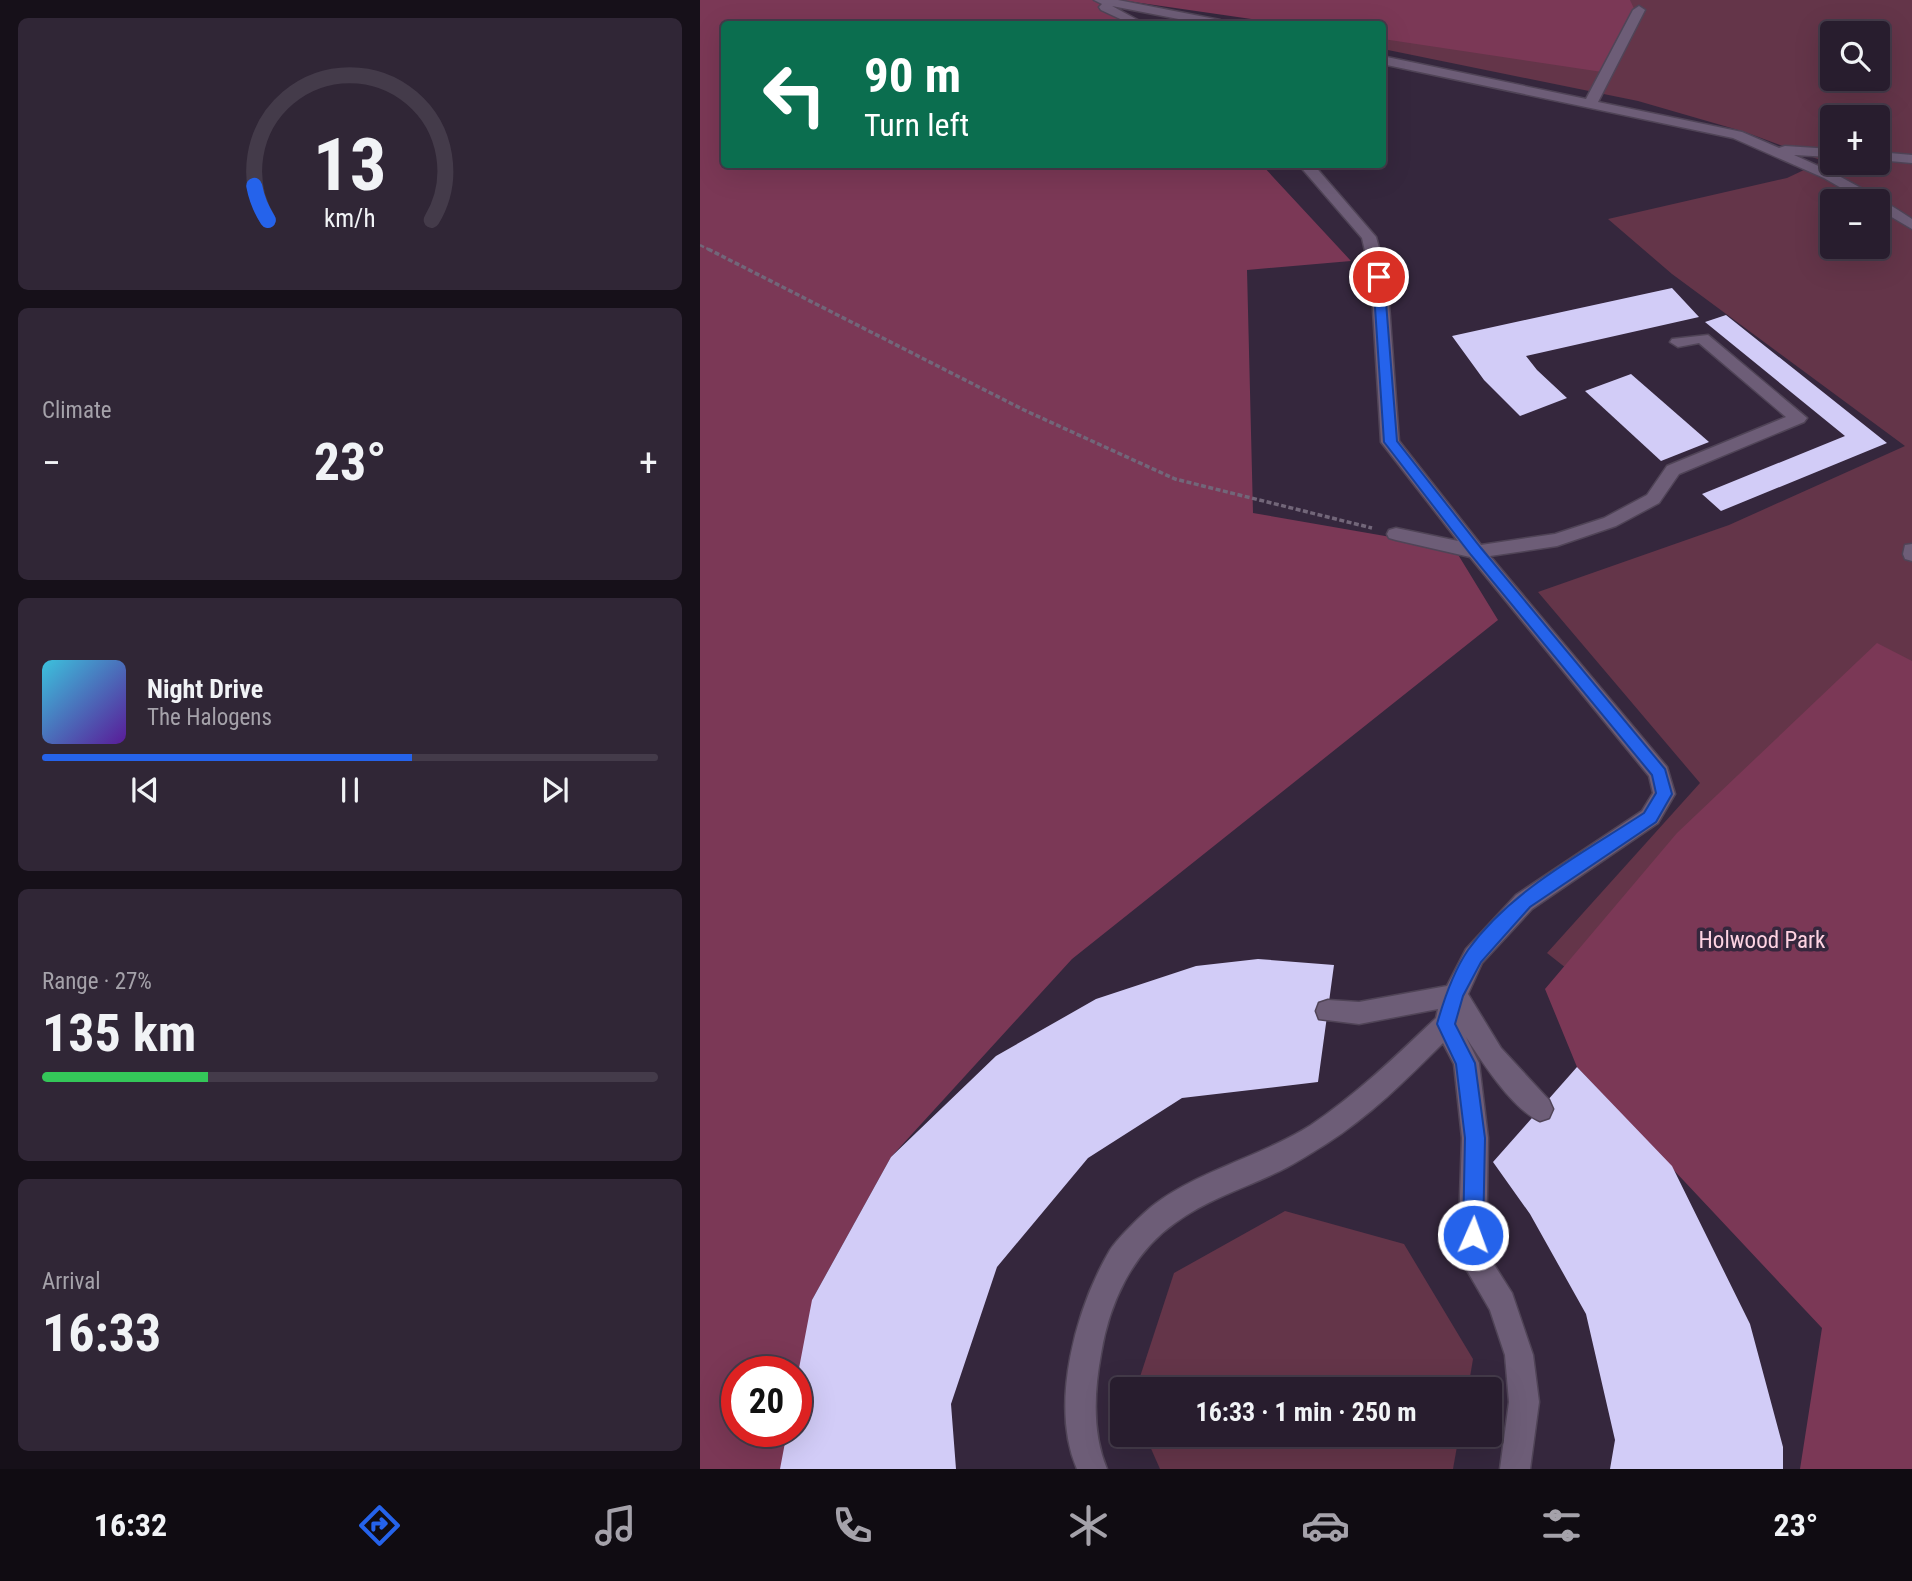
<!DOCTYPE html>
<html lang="en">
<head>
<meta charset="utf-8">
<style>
	body { margin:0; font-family:"Roboto Condensed",sans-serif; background:#302636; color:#f1f3f6; height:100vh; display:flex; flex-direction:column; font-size:26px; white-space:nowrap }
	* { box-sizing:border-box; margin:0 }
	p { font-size:23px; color:#a5a2aa }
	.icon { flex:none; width:38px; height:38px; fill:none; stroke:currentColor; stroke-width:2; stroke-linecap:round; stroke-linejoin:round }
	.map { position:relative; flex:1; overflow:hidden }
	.details { display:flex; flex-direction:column; gap:18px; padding:18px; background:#161019; width:700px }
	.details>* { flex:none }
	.top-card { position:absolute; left:21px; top:21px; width:665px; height:147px; border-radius:7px; box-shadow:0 7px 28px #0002,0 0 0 2px #443b4a; background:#0b6e4f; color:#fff; overflow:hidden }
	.fabs { position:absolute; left:1120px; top:21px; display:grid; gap:14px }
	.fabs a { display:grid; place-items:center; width:70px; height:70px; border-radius:7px; background:#281d2e; box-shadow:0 7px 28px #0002,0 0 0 2px #443b4a; font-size:35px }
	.speed { position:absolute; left:21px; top:1356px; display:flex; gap:14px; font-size:35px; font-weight:700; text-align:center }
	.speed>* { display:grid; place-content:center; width:91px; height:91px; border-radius:50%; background:#281d2e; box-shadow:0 7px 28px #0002,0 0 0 2px #443b4a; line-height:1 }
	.speed .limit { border:10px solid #d22; background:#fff; color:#111 }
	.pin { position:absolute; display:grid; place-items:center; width:60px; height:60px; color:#fff; margin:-30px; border:4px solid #fff; border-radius:50%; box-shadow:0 2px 7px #0007 }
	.me { position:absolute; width:77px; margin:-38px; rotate:2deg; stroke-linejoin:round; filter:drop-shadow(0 0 5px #0008) }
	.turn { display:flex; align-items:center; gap:24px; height:147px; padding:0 28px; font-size:32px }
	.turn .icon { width:91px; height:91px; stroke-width:2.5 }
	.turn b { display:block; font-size:49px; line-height:60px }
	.big { font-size:52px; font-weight:700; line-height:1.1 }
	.details .tile { flex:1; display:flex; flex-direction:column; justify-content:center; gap:10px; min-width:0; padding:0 24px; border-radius:10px; background:#302636 }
	.details .dial { align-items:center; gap:0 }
	.dial svg { height:182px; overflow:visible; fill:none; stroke:#443b4a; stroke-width:7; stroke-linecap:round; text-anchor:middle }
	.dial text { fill:#f1f3f6; stroke:none }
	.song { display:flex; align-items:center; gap:21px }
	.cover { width:84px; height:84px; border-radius:10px; background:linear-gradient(135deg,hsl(190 70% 55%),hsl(270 70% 35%)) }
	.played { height:7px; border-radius:4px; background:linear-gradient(90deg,#2563eb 60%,#443b4a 60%) }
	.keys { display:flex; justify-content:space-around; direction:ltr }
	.heat { display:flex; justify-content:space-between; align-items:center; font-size:38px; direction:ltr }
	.charge { height:10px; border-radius:5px; background:linear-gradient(90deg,#34c759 27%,#443b4a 0) }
	.trip { position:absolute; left:410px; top:1377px; width:392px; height:70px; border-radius:7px; background:#281d2e; box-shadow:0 7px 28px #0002,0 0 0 2px #443b4a; font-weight:700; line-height:70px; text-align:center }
	.menu { display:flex; height:112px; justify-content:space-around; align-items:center; background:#100c12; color:#a5a2aa }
	.menu .icon { width:49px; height:49px }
	.menu .selected { color:#2563eb }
	.menu b { font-size:32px; color:#f1f3f6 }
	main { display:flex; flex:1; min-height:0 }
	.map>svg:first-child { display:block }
	.green { fill:#643549; fill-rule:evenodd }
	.forest { fill:#7b3856; fill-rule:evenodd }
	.building { fill:#d2ccf7 }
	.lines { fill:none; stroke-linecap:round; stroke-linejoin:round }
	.minor-casing { stroke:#504457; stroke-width:3 }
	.path-far1 { stroke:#726679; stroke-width:2.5; stroke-dasharray:4.5 2.5; stroke-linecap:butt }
	.path { stroke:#726679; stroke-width:3.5; stroke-dasharray:5 2.5; stroke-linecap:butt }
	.minor { fill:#6d5d77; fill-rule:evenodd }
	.route { fill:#2563eb; stroke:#184099; stroke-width:2 }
	.labels { text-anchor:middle; stroke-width:7; stroke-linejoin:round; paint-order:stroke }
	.park-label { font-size:23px; fill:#fed3e2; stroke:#35273d }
</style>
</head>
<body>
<main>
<section class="details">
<div class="tile dial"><svg viewBox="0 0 100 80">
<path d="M14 69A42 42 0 1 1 86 69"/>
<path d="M14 69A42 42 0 0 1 8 54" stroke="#2563eb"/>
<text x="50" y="56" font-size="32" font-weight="700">13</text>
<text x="50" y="72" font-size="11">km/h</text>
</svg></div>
<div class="tile"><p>Climate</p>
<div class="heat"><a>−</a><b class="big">23°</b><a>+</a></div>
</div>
<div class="tile">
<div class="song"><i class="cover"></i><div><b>Night Drive</b><p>The Halogens</p></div></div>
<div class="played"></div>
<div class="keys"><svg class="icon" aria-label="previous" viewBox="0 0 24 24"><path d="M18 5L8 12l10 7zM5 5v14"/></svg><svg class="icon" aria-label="pause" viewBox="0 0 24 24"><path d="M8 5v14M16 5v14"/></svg><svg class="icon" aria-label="next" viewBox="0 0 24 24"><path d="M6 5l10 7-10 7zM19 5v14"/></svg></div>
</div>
<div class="tile"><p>Range · 27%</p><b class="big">135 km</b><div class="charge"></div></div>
<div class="tile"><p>Arrival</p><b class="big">16:33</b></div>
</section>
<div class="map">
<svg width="1212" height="1469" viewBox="0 0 1212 1469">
	<rect width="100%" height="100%" fill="#35273d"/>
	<g class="green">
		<path d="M473 0H1212V1469L1156 1237 914 1006 847 953 1000 783 838 592 1029 525 1205 446 972 274 908 219 1087 178 1123 161 1045 132 938 101 683 49 682 24H579ZM1132 33H1178V79H1132ZM1132 117H1178V163H1132ZM1132 201H1178V247H1132Z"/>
		<path d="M585 1211 704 1244 773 1359 768 1389H436L474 1273Z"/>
		<path d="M445 1435H759L753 1469H460Z"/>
	</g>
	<g class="forest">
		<path d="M0 0H411L434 24H24V164L562 165 651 261 547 270 553 513 754 548 798 620 372 959 191 1157 112 1300 117 1469H0ZM37 1372H96V1432H37Z"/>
		<path d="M420 0H930L936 13 909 73 683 39 682 24H585Z"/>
		<path d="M1177 643 1212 661V1469H1100L1122 1328 877 1067 845 989 977 833Z"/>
	</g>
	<g class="building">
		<path d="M972 288 999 317 826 356 837 370 867 398 820 416 784 380 752 336Z"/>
		<path d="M1026 315 1187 443 1021 511 1002 494 1145 436 1005 322Z"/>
		<path d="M931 374 1009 442 961 461 885 391Z"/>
		<path d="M558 959 634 965 618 1082 482 1098 388 1158 297 1267 251 1404 256 1469H80L87 1432H96V1384L112 1300 191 1157 296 1056 396 999 496 966Z"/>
		<path d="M877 1067 972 1166 1050 1324 1083 1447V1469H910L915 1440 886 1314 830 1214 793 1162Z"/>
	</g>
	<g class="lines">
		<g class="minor-casing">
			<g id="minor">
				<path d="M394 0H418L520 20 526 24H504L412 6 445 24H431L401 10 399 7 402 4Z"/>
				<path d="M939 6 945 10 898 102 1042 132 1079 148 1085 146 1132 149V157L1094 155C1136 173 1174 194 1212 219V229L1178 209V201H1164L1124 178 1033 138 682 64V56L886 99 933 10Z"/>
				<path d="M1178 152 1212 155V163L1178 160Z"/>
				<path d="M598 164H613L676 237 687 277 699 441 781 545 855 534 904 518 947 495 967 466 1086 417 999 343 978 347 970 342 972 339 1008 335 1107 418 1104 422 979 474 959 503 916 526 857 546 790 556 967 767 975 794 958 823 832 909 782 963 768 994 801 1048 849 1100 853 1109 849 1118 840 1121C813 1110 782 1062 766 1037L779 1063 788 1138 786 1252 812 1293 833 1355 839 1402 830 1469H800L809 1402 805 1355 790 1310 758 1255 762 1138 754 1064 743 1043C706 1080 670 1116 626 1144 611 1153 596 1163 580 1171 545 1188 506 1200 475 1223 432 1253 409 1304 401 1354 394 1392 392 1433 407 1469H377C349 1405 376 1308 410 1250 418 1238 443 1213 455 1204 499 1171 562 1156 611 1125 657 1094 696 1056 736 1018L738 1009 659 1024 619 1019 616 1011 619 1003 628 1000 659 1002 747 986 766 949 816 895 942 811 953 793 949 776 770 557 696 540 689 538 687 534 689 530 696 528 758 541 681 442 671 277 662 238Z"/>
				<path d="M1212 544V561L1205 559 1203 554 1205 545Z"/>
			</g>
		</g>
		<path class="path-far1" d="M0 245 12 251"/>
		<path class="path" d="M8 249 324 410 475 479 672 528"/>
		<use href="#minor" class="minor"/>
	</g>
	<path class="route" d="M679 273 684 277 697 441 781 548 965 769 972 794 956 822 830 907 781 962 763 996 755 1024 775 1063 785 1138 783 1235 780 1242 773 1245 766 1242 763 1235 765 1138 756 1064 737 1024C744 999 753 972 768 950 811 890 883 853 944 813L956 793 952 775 771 555 684 442 673 277Z"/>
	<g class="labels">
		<g class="park-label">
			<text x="1062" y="948">Holwood Park</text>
		</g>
	</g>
</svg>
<div class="fabs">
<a><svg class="icon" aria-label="search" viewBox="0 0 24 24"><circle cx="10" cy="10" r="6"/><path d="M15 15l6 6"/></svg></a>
<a>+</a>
<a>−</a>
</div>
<div class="speed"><div class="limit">20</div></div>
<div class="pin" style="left:679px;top:277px;background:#d93025"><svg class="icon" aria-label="arrive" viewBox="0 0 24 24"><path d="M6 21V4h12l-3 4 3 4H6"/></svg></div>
<svg class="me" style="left:773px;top:1235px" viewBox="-20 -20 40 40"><circle r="17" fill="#2563eb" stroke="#fff" stroke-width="3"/><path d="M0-11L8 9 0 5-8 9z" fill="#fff"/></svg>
<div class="trip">16:33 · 1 min · 250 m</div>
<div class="top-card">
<div class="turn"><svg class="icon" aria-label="left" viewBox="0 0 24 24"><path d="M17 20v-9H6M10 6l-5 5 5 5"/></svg><div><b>90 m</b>Turn left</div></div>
</div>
</div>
</main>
<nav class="menu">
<b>16:32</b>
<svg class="icon selected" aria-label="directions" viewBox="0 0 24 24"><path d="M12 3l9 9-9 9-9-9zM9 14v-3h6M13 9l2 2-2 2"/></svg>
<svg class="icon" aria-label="music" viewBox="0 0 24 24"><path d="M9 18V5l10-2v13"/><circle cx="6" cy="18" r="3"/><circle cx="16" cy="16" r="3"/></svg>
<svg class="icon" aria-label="phone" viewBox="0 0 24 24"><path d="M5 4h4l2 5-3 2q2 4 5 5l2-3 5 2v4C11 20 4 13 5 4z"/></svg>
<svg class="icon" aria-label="climate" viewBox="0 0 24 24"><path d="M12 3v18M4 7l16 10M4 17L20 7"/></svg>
<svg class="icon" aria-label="car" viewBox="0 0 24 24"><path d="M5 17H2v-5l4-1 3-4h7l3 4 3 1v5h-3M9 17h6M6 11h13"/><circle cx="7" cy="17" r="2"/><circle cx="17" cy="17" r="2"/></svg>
<svg class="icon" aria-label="filters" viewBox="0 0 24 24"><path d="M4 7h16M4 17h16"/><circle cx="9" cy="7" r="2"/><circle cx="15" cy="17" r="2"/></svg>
<b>23°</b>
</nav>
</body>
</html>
